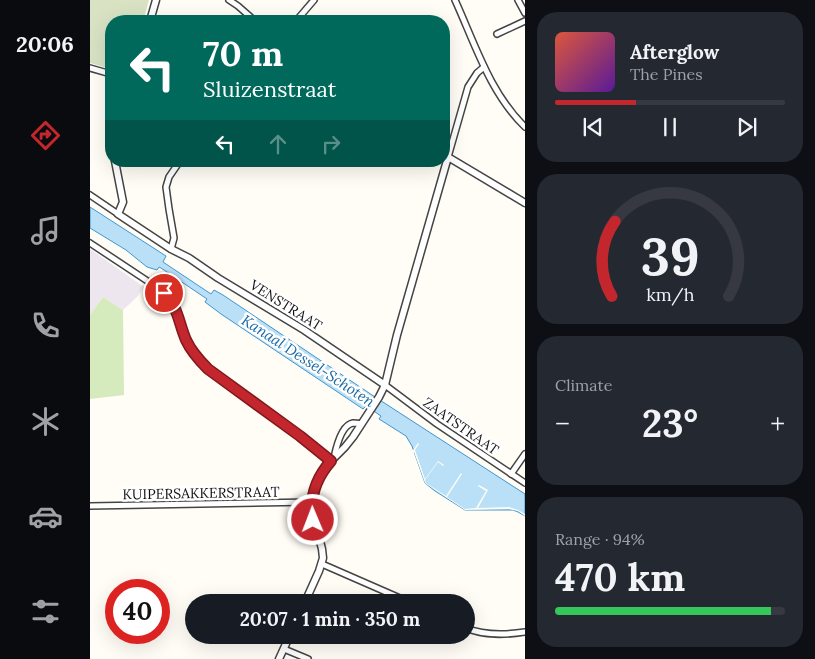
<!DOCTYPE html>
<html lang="en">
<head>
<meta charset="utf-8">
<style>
	body { margin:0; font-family:Lora,serif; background:#242831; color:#f1f3f6; height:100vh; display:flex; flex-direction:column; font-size:19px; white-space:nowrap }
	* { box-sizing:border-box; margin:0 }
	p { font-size:16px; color:#9ea1a6 }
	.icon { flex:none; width:28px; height:28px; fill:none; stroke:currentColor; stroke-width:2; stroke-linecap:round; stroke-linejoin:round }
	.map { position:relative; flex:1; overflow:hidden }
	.side { display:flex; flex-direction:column; gap:12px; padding:12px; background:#0d0f14; width:290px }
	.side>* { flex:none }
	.banner { position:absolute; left:15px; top:15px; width:345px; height:152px; border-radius:20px; box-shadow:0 5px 20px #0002; background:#00695c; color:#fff; overflow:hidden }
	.speed { position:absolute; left:15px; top:579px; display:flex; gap:10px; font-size:25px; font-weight:700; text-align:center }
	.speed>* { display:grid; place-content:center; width:65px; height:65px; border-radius:50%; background:#171b24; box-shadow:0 5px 20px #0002; line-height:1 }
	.speed .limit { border:8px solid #d22; background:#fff; color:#111 }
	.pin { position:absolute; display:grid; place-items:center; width:42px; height:42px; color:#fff; margin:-21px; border:2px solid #fff; border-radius:50%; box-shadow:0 1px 5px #0007 }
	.me { position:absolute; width:55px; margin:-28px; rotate:359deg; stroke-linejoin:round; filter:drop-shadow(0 0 4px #0008) }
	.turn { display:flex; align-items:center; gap:18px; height:105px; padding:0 15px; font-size:22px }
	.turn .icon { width:65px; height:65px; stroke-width:2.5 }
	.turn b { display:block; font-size:35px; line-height:42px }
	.lanes { display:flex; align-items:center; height:48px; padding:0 15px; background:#0003; justify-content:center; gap:25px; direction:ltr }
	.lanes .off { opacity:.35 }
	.big { font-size:38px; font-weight:700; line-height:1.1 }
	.side .card { flex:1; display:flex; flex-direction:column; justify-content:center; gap:8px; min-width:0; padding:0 18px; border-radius:20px; background:#242831 }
	.side .dial { align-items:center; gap:0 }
	.dial svg { height:130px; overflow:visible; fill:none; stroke:#363941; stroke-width:7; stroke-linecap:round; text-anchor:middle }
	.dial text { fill:#f1f3f6; stroke:none }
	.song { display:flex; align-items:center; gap:15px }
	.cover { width:60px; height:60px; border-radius:8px; background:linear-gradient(135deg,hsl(10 70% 55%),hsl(270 70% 35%)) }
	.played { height:5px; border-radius:2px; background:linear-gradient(90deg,#c4262e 35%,#363941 35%) }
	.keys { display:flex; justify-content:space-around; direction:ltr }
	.heat { display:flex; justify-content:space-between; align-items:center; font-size:28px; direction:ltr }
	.charge { height:8px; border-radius:4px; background:linear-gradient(90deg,#34c759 94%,#363941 0) }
	.trip { position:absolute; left:95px; top:594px; width:290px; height:50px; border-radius:25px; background:#171b24; box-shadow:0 5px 20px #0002; font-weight:700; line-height:50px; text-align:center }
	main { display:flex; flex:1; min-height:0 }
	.tab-bar { display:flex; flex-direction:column; width:90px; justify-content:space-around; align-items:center; background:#090b0e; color:#9ea1a6 }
	.tab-bar .icon { width:35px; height:35px }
	.tab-bar .selected { color:#c4262e }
	.tab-bar b { font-size:22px; color:#f1f3f6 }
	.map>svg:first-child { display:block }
	.industrial { fill:#eee6ef }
	.green { fill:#d5ebbd }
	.cemetery { fill:#d9e3c4 }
	.water { fill:#b9e0f7; stroke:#3f96cf }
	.pier { fill:#fffdf5 }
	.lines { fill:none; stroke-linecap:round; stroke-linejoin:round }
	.minor-casing { stroke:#444; stroke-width:8 }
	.tertiary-casing { stroke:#444; stroke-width:9 }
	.minor { stroke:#fff; stroke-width:5 }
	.tertiary { stroke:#fff; stroke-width:6 }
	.route-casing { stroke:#7f191e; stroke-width:12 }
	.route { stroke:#c4262e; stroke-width:9 }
	.labels { text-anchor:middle; stroke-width:5; stroke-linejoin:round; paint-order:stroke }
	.street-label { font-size:14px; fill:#111; stroke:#fff }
	.water-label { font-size:15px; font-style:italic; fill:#1768a6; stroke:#fff }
</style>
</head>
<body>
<main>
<nav class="tab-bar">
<b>20:06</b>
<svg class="icon selected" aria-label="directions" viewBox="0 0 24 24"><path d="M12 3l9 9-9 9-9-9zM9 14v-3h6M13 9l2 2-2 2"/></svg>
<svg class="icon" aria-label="music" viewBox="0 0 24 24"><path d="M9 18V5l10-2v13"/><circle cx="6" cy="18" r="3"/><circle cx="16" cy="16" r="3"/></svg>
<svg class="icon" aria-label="phone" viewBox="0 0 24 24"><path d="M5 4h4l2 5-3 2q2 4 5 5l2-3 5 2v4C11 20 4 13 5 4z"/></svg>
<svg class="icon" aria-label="climate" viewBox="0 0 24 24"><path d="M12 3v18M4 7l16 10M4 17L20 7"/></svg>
<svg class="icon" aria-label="car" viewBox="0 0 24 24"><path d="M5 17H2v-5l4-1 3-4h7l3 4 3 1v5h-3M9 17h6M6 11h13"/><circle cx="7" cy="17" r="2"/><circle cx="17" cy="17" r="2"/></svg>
<svg class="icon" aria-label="filters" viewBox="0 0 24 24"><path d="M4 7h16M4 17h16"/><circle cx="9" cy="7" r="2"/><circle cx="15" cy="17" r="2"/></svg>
</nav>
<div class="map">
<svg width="435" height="659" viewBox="0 0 435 659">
	<rect width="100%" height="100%" fill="#fffdf5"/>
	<path class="industrial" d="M0 249 54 287 47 297 33 310 13 297 0 315Z"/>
	<path class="green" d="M13 297 33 310 34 395 0 399V315Z"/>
	<path class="cemetery" d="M0 0H59L53 21H21V69L0 63Z"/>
	<path class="water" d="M0 207 76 256 73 262 121 294 124 290 133 295 282 395 435 494V516L428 512 423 510H375L345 491 335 483 322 446 316 436 289 419 291 416 276 406 273 409 131 314 115 302 117 299 71 268 69 267 67 270 57 267 36 250 0 228Z"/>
	<path class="pier" d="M328 443 329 444 325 450 335 479 348 461 354 465 353 466 348 462 335 480 336 483 356 496 371 473 372 474 357 497 375 509 386 508 396 491 388 486 389 485 398 490 388 508 419 507 428 510 435 514V516L428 511 419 509 375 510 335 483 324 452 322 454 321 453Z"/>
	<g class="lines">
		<g class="minor-casing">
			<g id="minor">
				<path d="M139 0 148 6 165 21"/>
				<path d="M365 0C385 44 400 93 435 127"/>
				<path d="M428 0 435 13"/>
				<path d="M206 21 224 0"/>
				<path d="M407 34 435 21"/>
				<path d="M0 68 21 74"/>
				<path d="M354 155 358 157 378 87 387 73 394 67"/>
				<path d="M0 195 28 214"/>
				<path d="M0 243 68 288C76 295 83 303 88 313 92 322 92 331 96 340 101 351 109 360 117 369L210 436 241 461"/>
				<path d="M81 249 84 238 79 209 76 187 79 177 90 161"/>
				<path d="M295 385 347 424 435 483"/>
				<path d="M244 458C246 448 251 425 263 423 265 423 270 423 271 424"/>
				<path d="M421 474 435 454"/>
				<path d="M0 506 222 502"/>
				<path d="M232 564 319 602"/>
				<path d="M376 628C395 636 415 635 435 632"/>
				<path d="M194 649 218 659"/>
			</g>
		</g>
		<g class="tertiary-casing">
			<g id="tertiary">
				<path d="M60 21 66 0"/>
				<path d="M25 161 33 202 28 214 81 249 99 258 128 278 214 330 295 385"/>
				<path d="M215 602 229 571 233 558 232 549 222 511V502L225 486 230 475 237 465 255 447 263 437 289 397 295 385 307 335 358 157 435 203"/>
				<path d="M189 659 200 635"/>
			</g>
		</g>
		<use href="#minor" class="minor"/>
		<use href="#tertiary" class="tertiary"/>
	</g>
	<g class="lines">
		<g class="route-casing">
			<path id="route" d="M74 293C89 309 88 321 96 340 101 351 109 360 118 369L210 436 241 461C226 478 219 497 223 520"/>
		</g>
		<use href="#route" class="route"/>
	</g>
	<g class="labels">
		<g class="street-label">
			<text transform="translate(196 305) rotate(32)" y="5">VENSTRAAT</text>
			<text transform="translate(371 426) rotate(35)" y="5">ZAATSTRAAT</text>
			<text transform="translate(111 493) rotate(-1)" y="5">KUIPERSAKKERSTRAAT</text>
		</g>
		<g class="water-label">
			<text transform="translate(218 361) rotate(33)" y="5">Kanaal Dessel-Schoten</text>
		</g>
	</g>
</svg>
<div class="speed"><div class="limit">40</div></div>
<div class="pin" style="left:74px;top:293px;background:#d93025"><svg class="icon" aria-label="arrive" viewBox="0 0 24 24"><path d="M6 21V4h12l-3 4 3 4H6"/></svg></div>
<svg class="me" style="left:223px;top:520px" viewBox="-20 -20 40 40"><circle r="17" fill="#c4262e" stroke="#fff" stroke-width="3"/><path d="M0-11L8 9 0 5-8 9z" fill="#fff"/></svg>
<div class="trip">20:07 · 1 min · 350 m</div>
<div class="banner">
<div class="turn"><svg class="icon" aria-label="left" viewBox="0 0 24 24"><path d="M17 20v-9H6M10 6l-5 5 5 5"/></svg><div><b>70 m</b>Sluizenstraat</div></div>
<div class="lanes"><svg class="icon" aria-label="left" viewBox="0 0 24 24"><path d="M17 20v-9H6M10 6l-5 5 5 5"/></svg><svg class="icon off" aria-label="ahead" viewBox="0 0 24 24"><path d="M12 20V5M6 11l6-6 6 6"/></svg><svg class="icon off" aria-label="right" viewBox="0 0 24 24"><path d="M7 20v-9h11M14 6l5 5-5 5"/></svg></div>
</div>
</div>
<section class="side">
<div class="card">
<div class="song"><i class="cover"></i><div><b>Afterglow</b><p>The Pines</p></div></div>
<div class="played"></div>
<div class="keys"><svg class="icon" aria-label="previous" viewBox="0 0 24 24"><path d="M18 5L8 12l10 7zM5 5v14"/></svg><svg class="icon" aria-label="pause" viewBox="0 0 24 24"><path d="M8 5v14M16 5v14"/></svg><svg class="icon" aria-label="next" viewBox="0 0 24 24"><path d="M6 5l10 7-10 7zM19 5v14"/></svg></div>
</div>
<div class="card dial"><svg viewBox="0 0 100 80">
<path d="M14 69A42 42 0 1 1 86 69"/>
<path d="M14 69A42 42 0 0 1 16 23" stroke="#c4262e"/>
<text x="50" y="56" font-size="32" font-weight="700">39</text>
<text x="50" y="72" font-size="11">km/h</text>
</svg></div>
<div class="card"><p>Climate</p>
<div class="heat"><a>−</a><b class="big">23°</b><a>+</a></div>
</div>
<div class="card"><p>Range · 94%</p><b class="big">470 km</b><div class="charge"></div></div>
</section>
</main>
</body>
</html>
